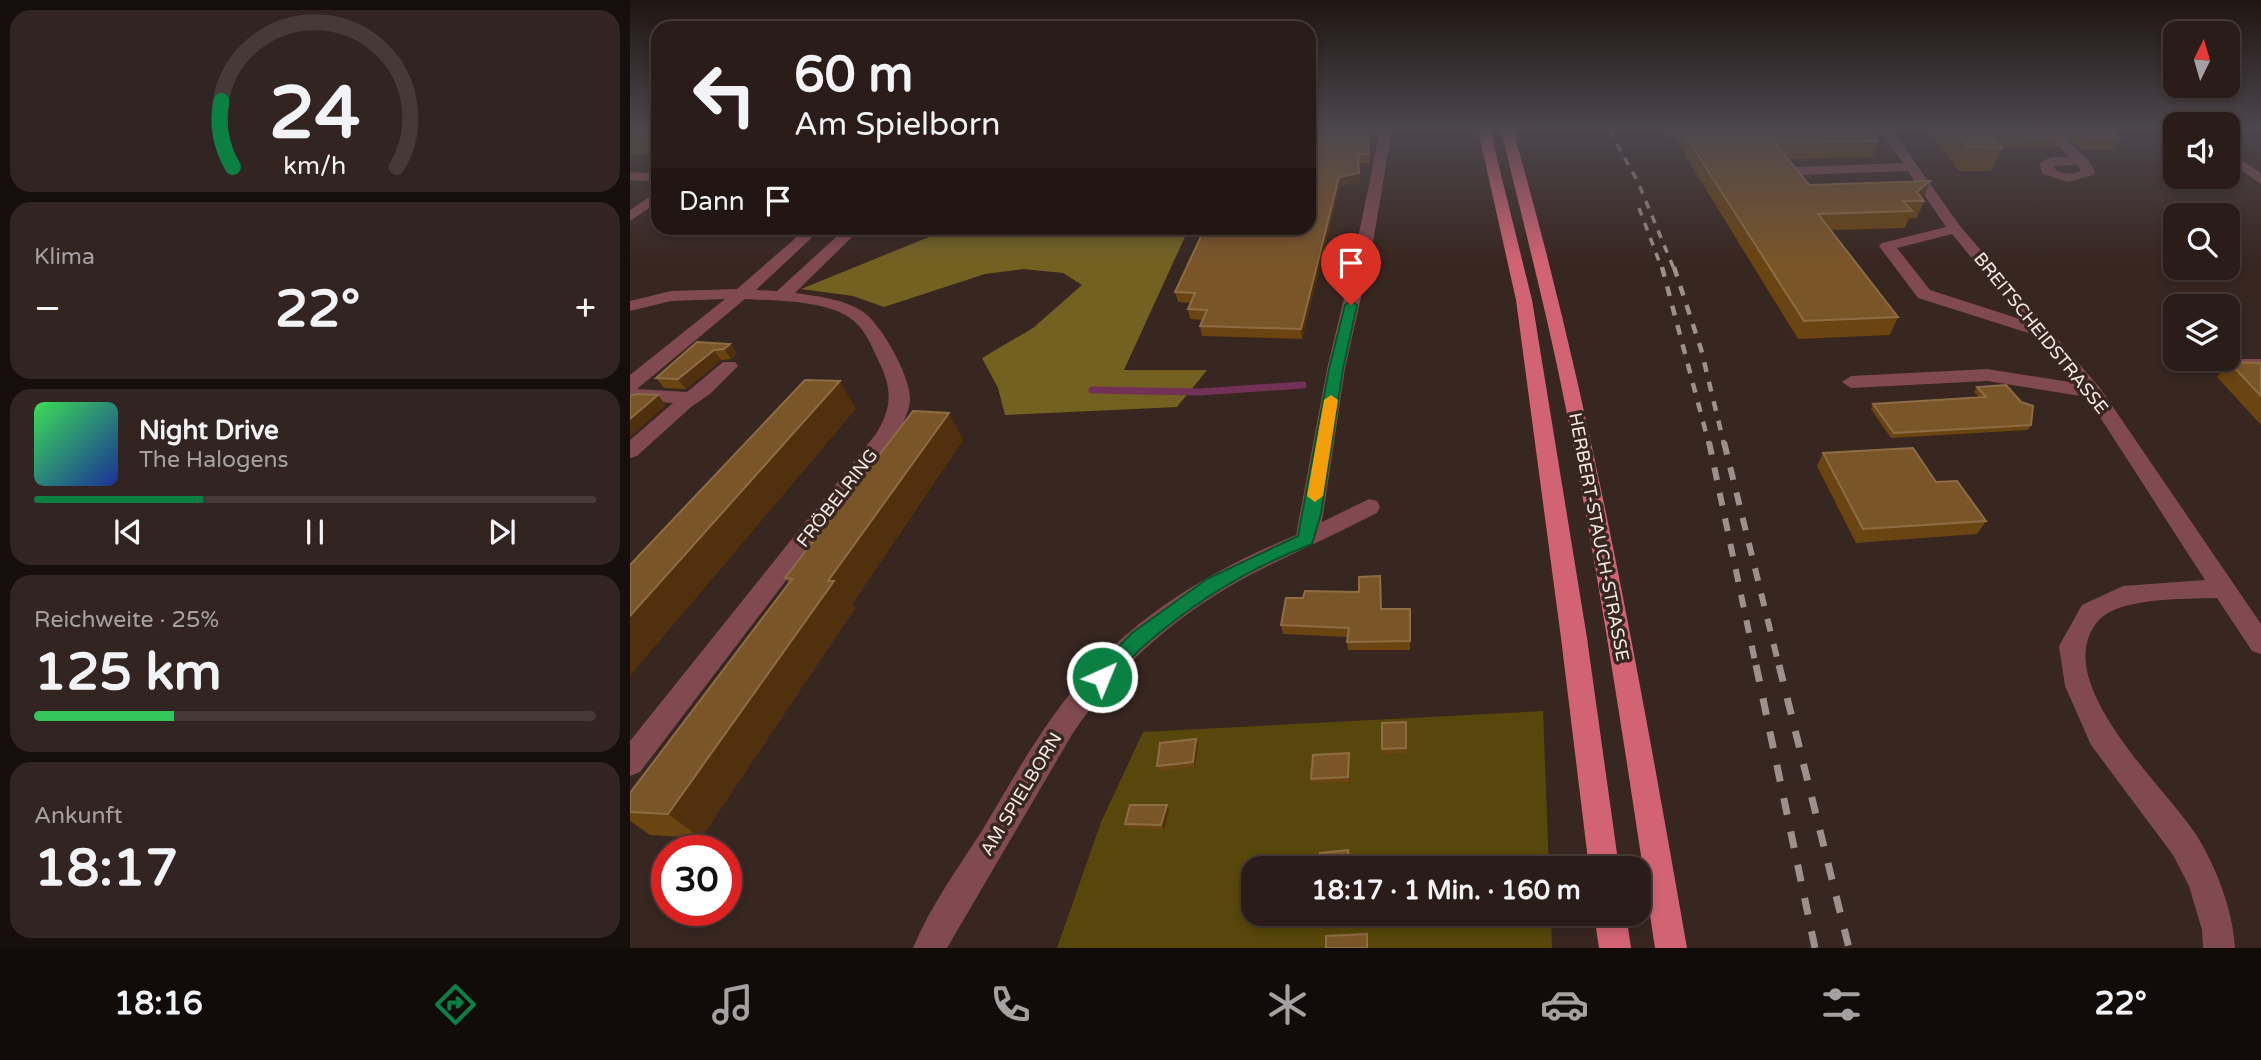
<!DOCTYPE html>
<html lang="de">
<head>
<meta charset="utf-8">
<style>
	body { margin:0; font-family:"Varela Round",sans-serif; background:#322521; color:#f1f3f6; height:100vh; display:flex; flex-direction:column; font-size:26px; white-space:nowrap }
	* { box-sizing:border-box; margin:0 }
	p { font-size:23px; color:#a5a1a2 }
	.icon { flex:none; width:38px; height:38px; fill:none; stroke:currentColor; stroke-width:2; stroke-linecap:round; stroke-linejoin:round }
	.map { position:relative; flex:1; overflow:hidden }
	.details { display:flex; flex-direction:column; gap:10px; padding:10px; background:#170f0d; width:630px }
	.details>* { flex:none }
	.hud { position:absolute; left:21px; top:21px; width:665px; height:214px; border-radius:21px; box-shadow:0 4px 10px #0003,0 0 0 2px #463a37; background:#2a1c18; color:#f1f3f6; overflow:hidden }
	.needle { width:46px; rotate:5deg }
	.buttons { position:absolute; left:1533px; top:21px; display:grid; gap:14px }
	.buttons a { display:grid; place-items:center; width:77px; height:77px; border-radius:14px; background:#2a1c18; box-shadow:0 4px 10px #0003,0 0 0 2px #463a37; font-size:35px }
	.speed { position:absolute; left:21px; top:835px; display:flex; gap:14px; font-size:35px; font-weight:700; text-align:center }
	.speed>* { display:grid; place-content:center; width:91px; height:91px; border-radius:50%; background:#2a1c18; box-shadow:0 4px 10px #0003,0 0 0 2px #463a37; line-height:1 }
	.speed .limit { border:10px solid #d22; background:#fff; color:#111 }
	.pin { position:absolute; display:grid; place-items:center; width:60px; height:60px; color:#fff; margin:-72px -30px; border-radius:50% 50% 50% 0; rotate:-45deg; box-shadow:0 0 7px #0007 }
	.pin .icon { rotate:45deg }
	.me { position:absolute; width:77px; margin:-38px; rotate:44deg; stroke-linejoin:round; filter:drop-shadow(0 0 5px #0008) }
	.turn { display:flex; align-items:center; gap:24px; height:147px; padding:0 28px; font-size:32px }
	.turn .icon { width:91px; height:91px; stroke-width:2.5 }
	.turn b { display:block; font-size:49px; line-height:60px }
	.then { display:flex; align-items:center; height:66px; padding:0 28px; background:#0003; gap:14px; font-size:26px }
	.big { font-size:52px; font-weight:700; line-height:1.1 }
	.details .card { flex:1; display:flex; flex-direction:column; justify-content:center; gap:10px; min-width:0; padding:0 24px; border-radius:21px; background:#322521 }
	.details .dial { align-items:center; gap:0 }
	.dial svg { height:182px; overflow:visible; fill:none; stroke:#463a37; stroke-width:7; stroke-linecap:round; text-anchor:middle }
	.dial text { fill:#f1f3f6; stroke:none }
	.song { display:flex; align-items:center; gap:21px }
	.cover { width:84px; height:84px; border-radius:10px; background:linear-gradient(135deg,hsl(130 70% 55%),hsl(230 70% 35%)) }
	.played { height:7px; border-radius:4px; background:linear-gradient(90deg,#0b8043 30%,#463a37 30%) }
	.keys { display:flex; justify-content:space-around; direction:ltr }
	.heat { display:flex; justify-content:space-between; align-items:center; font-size:38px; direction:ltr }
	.charge { height:10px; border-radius:5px; background:linear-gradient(90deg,#34c759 25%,#463a37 0) }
	.trip { position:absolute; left:611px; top:856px; width:410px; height:70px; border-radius:21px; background:#2a1c18; box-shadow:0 4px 10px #0003,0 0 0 2px #463a37; font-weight:700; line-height:70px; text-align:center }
	.tabs { display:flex; height:112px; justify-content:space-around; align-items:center; background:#110b0a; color:#a5a1a2 }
	.tabs .icon { width:49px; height:49px }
	.tabs .current { color:#0b8043 }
	.tabs b { font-size:32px; color:#f1f3f6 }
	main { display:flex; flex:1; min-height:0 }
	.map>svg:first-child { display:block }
	.green { fill:#57470b }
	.forest { fill:#736122 }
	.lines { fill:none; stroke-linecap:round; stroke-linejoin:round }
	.stream { stroke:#733158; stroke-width:7 }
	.minor { fill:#804a50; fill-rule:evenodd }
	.major { fill:#d26374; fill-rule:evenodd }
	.rail-far3 { stroke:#9e908a; stroke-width:3.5; stroke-dasharray:8 8; stroke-linecap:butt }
	.rail-far2 { stroke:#9e908a; stroke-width:4.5; stroke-dasharray:10 10; stroke-linecap:butt }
	.rail-far1 { stroke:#9e908a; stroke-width:6; stroke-dasharray:13 13; stroke-linecap:butt }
	.rail { stroke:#9e908a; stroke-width:7; stroke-dasharray:17 17; stroke-linecap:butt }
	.wall { fill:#6a4411 }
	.shaded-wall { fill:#50300d }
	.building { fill:#7a5528; stroke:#8d6d45; stroke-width:2 }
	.route { fill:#0b8043; stroke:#07532c; stroke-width:2 }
	.slow { fill:#f59e0b }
	.labels { text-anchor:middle; stroke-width:7; stroke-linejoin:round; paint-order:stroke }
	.street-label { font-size:18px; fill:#f6eae5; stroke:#382620 }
</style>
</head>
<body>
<main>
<section class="details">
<div class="card dial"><svg viewBox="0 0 100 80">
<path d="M14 69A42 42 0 1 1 86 69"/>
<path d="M14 69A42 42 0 0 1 9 40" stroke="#0b8043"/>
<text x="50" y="56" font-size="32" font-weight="700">24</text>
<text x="50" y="72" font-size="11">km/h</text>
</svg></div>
<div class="card"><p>Klima</p>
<div class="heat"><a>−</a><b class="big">22°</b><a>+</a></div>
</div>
<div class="card">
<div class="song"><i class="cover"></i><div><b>Night Drive</b><p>The Halogens</p></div></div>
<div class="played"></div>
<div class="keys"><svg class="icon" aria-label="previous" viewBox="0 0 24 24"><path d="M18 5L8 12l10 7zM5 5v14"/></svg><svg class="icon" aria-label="pause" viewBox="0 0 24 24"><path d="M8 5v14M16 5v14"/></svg><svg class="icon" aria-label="next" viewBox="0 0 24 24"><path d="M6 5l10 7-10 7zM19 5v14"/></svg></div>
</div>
<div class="card"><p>Reichweite · 25%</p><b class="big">125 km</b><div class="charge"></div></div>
<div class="card"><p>Ankunft</p><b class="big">18:17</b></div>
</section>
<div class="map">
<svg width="1631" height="948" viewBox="0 0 1631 948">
	<rect width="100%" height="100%" fill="#382620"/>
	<g class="green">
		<path d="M15 130H28V154H0V140Z"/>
		<path d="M913 711 919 868H623V914H921L922 948H427L471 822 513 732Z"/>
	</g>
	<path class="forest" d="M321 228H559L494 370H577L547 407 375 415 368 388 352 358 403 328 452 285 433 273 393 269 355 274 254 307 223 296 171 289Z"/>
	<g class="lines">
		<path class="stream" d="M462 390 570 392 673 385"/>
		<g class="minor">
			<path d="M750 130H762L742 248 715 369 692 522 739 499 747 501 750 507 747 513C706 534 663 553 622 574 550 612 488 665 443 733L317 948H283C300 906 329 867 353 829 381 782 408 733 442 691 500 618 581 570 666 535L697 369 726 248Z"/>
			<path d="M1250 130H1262L1330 226 1470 388 1631 624V654L1622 651 1587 598C1557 599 1490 597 1469 620 1416 679 1534 786 1565 833 1586 866 1603 910 1605 948H1573L1572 930 1559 886 1543 855 1461 745 1435 686 1429 646 1452 605 1493 586 1575 580 1457 397 1357 381 1221 388 1212 382 1221 376 1357 369 1446 383 1405 335 1288 298 1249 246 1252 243 1316 227 1278 171 1167 175 1160 171 1167 167 1273 163ZM1322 234 1393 320 1300 290 1267 248Z"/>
			<path d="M1413 130H1426L1460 162 1465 172 1463 175 1438 182 1413 174 1409 164C1417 156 1429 157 1439 157ZM1447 165 1451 171C1442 175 1428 175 1423 166Z"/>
			<path d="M1598 151 1631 173V184L1598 161Z"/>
			<path d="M0 172 28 174V182L0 180Z"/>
			<path d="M28 191V202L0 221V210Z"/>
			<path d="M177 228H192L126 290 147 291 216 228H231L165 293C187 296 213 299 232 311 251 323 281 377 280 400 279 416 268 431 260 444L10 772 0 776V741L246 434C261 409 263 391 250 364 243 349 237 333 225 322 202 300 146 301 115 299L7 389 57 392 93 362H105L108 366 80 394 61 407 7 456 0 458V440L43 403 0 400V375L95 299 41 301 0 311V301L41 291 107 289Z"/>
			<path d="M1572 359H1631V371L1577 369 1568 363Z"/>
		</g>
		<g class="major">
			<path d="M848 130H860L902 300 957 638 989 868H959L931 638 886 300Z"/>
			<path d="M871 130H883C960 399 1009 673 1057 948H1025C999 777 974 605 941 435 922 332 895 231 871 130Z"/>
			<path d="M964 914H996L1001 948H969Z"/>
		</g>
		<g class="rail-far3">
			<path d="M979 130 1008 182 1044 269"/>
			<path d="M1009 208 1032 269"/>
		</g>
		<g class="rail-far2">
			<path d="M1032 267 1079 444"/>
			<path d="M1044 267 1071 349 1094 444"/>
		</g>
		<g class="rail-far1">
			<path d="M1079 442 1126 666"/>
			<path d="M1094 442 1149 666"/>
		</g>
		<g class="rail">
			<path d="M1126 665 1185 948"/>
			<path d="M1149 665 1219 948"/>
		</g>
	</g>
	<g class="wall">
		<path d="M1033 130H1237L1248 141 1242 157 1157 159 1179 185 1293 198 1292 199 1294 201 1287 218H1279L1275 228 1201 230 1268 317 1260 335 1168 339 1045 139H1038Z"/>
		<path d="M1297 130H1425L1432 137 1427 148 1371 147 1372 148 1361 171H1329Z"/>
		<path d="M1429 130H1479L1490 139 1484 150 1450 149Z"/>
		<path d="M738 132 740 163H729L730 182 710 186 672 339 572 336 570 326 573 320 560 319 558 309 561 303 548 302 545 292Z"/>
		<path d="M67 342 100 344 107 354 101 359 91 360 56 389 34 388 26 378Z"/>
		<path d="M1599 362 1631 363V425L1587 377Z"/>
		<path d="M1347 387 1391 402 1401 425 1398 430 1261 438 1241 409 1243 404 1349 397 1344 392Z"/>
		<path d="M333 440 222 604 225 608 71 838 20 835 0 821V793L159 583 155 578Z"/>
		<path d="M1193 453 1306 482 1356 521 1347 534 1226 543 1187 466Z"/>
		<path d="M751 609H780V650H718L717 642 718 637 653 634 651 625Z"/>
		<path d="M776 722 777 753 753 754 752 749Z"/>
		<path d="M566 739 568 744 565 767 529 771 527 766Z"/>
		<path d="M719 753V782L682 783 681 779Z"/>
		<path d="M537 805 539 810 534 829H498L495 824Z"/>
	</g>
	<g class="shaded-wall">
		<path d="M729 173 730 182 710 186 672 339 671 329 709 177Z"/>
		<path d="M1300 181 1293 198 1289 201 1287 192Z"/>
		<path d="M100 344 107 354 101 359 94 349Z"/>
		<path d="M84 350 91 360 56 389 48 379Z"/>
		<path d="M210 381 226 409 0 676V616Z"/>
		<path d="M28 395 36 405 0 437V419Z"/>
		<path d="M319 413 333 440 222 604 225 608 71 838 38 814 198 581Z"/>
		<path d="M566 739 568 744 565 767 563 762Z"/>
		<path d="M537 805 539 810 534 829 531 825Z"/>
	</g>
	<g class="building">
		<path d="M679 130H734L738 132 739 154H728L729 173 709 177 671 329 570 326 577 310 558 309 565 293 545 292 575 228H679Z"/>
		<path d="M1052 130H1237L1248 141 1145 143 1179 185 1300 181 1287 192 1294 201H1273L1282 211 1188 214 1268 317 1174 321Z"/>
		<path d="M1324 130H1355L1372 148 1339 147Z"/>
		<path d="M1365 130H1425L1432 137 1370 136Z"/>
		<path d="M1446 130H1479L1490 139 1456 138Z"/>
		<path d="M67 342 100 344 94 349 84 350 48 379 26 378Z"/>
		<path d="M1599 362 1631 363V396Z"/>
		<path d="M175 380 210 381 0 616V565Z"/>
		<path d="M1376 385 1391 402 1403 406 1401 425 1264 433 1243 404 1356 397 1347 387Z"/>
		<path d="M7 394 28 395 0 419V396Z"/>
		<path d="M283 411 319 413 198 581H204L38 814 0 812V793L162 579 155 578Z"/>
		<path d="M1283 448 1306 482 1327 481 1356 521 1233 529 1193 453Z"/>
		<path d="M750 576 751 609H780V641L717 642 719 628 651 625 656 598H673L675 591 729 592V577Z"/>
		<path d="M776 722V748L752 749V723Z"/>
		<path d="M566 739 563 762 527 766 530 743Z"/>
		<path d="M719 753 718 777 681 779 683 755Z"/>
		<path d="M500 805H537L531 825 495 824Z"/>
		<path d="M718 850 719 868H690V853Z"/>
		<path d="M737 934V948H696V936Z"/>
	</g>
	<linearGradient id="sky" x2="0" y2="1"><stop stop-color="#1f1512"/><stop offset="0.49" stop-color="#4d474e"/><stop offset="1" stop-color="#4d474e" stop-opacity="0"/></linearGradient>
	<rect width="1631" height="263" fill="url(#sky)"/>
	<path class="route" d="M721 301 727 305 713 369 691 514 682 544C622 567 564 602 516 644 502 656 491 670 479 683L472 686 465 683 462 677 465 671 502 633 577 579 668 536 699 369 715 305Z"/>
	<path class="slow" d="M701 395 708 400 693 496 685 502 677 496 694 400Z"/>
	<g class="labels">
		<g class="street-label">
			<text transform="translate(1411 333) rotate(51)" y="6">BREITSCHEIDSTRASSE</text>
			<text transform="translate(207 498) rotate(-52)" y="6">FRÖBELRING</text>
			<text transform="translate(969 537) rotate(79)" y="6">HERBERT-STAUCH-STRASSE</text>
			<text transform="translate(391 794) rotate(-59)" y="6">AM SPIELBORN</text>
		</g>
	</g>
</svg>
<div class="buttons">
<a><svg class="needle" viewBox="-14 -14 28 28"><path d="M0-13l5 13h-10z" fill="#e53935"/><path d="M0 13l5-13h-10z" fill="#a5a1a2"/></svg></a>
<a><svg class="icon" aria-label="sound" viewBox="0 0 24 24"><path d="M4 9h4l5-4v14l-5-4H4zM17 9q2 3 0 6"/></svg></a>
<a><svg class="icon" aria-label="search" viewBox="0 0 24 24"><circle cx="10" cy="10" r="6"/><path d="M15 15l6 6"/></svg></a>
<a><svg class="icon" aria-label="layers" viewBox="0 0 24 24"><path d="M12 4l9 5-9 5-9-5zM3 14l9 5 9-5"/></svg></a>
</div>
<div class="speed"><div class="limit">30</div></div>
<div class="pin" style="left:721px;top:305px;background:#d93025"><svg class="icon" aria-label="arrive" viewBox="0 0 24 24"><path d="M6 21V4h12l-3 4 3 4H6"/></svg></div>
<svg class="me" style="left:472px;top:677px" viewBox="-20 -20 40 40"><circle r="17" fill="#0b8043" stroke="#fff" stroke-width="3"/><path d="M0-11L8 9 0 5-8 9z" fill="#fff"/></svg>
<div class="trip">18:17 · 1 Min. · 160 m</div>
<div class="hud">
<div class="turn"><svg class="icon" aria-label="left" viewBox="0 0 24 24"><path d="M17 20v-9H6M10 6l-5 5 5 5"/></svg><div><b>60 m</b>Am Spielborn</div></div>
<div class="then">Dann<svg class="icon" aria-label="arrive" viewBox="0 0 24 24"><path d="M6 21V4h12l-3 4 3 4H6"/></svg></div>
</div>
</div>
</main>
<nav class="tabs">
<b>18:16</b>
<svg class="icon current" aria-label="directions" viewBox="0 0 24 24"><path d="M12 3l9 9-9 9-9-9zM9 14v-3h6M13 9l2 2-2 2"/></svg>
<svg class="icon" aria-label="music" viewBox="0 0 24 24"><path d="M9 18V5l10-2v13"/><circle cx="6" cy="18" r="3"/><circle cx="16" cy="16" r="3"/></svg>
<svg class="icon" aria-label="phone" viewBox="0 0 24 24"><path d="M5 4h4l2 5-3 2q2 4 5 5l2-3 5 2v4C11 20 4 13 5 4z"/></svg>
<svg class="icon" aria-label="climate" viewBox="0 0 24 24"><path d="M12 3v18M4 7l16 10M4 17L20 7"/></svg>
<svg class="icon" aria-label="car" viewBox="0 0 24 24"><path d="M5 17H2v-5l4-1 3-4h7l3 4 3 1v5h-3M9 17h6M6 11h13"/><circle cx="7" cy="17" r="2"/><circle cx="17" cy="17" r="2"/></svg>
<svg class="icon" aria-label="filters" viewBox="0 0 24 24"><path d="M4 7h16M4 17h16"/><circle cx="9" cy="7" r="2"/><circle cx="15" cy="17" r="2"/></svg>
<b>22°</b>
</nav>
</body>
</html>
